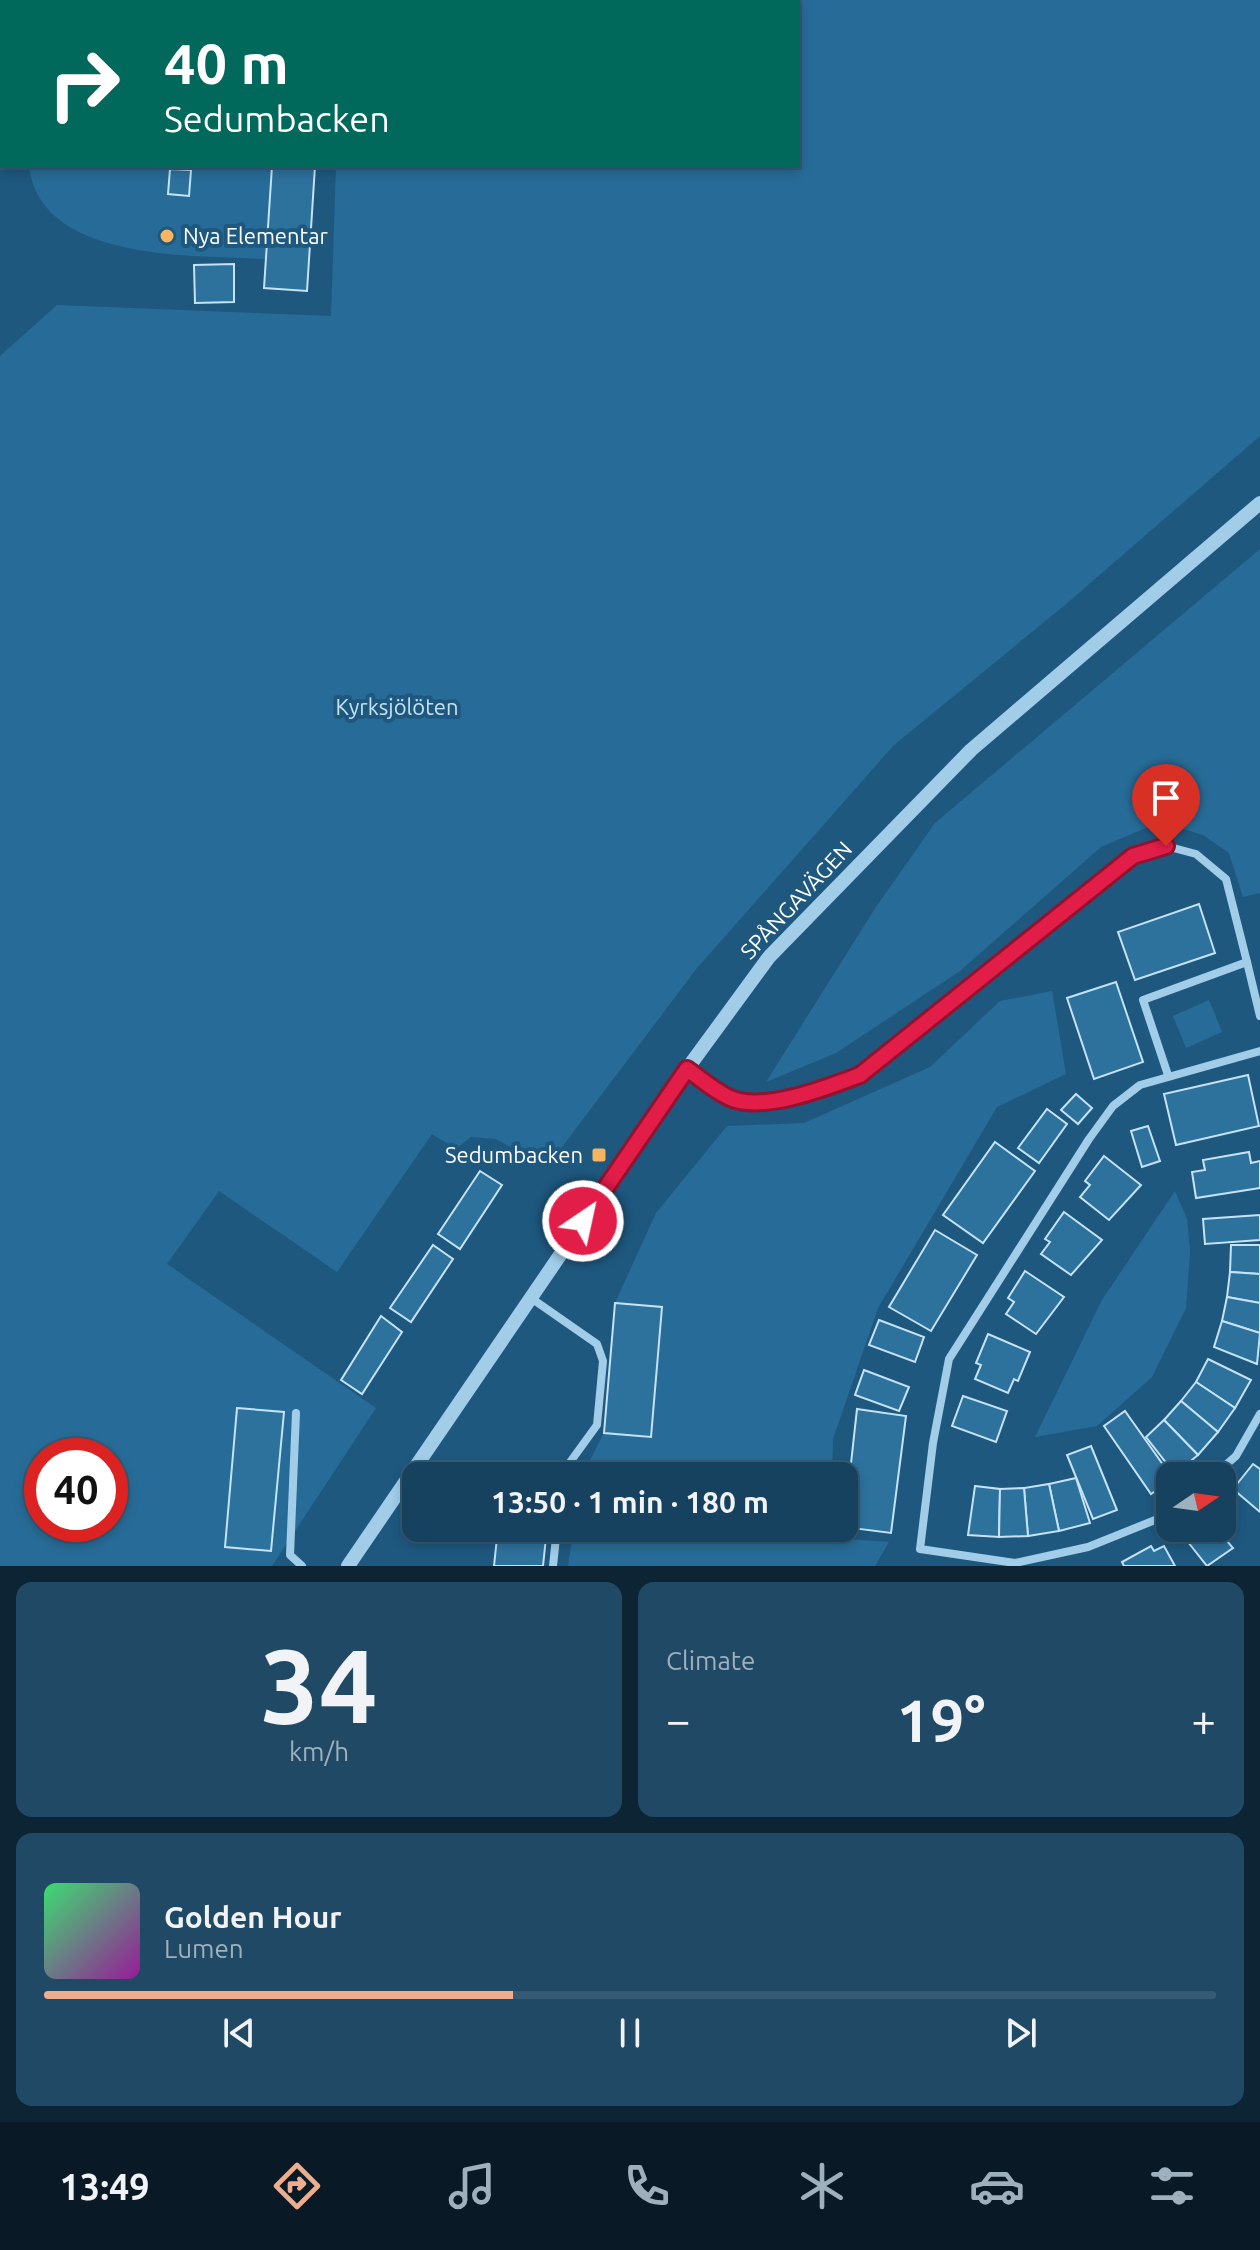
<!DOCTYPE html>
<html lang="en">
<head>
<meta charset="utf-8">
<style>
	body { margin:0; font-family:Ubuntu,sans-serif; background:#1f4965; color:#f1f3f6; height:100vh; display:flex; flex-direction:column; font-size:30px; white-space:nowrap }
	* { box-sizing:border-box; margin:0 }
	p { font-size:26px; color:#9eb0bd }
	.icon { flex:none; width:44px; height:44px; fill:none; stroke:currentColor; stroke-width:2; stroke-linecap:round; stroke-linejoin:round }
	.map { position:relative; height:1566px; overflow:hidden }
	.details { display:flex; flex-direction:column; gap:16px; padding:16px; background:#0c2434; flex:1 }
	.details>* { flex:none }
	.top-card { position:absolute; left:0px; top:0px; width:800px; height:168px; box-shadow:0 4px 12px #0003,0 0 0 2px #355b74; background:#00695c; color:#fff; overflow:hidden }
	.needle { width:52px; rotate:77deg }
	.tools { position:absolute; left:1156px; top:1462px; display:grid; gap:16px }
	.tools a { display:grid; place-items:center; width:80px; height:80px; border-radius:16px; background:#16425f; box-shadow:0 4px 12px #0003,0 0 0 2px #355b74; font-size:40px }
	.speed { position:absolute; left:24px; top:1438px; display:flex; gap:16px; font-size:40px; font-weight:700; text-align:center }
	.speed>* { display:grid; place-content:center; width:104px; height:104px; border-radius:50%; background:#16425f; box-shadow:0 4px 12px #0003,0 0 0 2px #355b74; line-height:1 }
	.speed .limit { border:12px solid #d22; background:#fff; color:#111 }
	.pin { position:absolute; display:grid; place-items:center; width:68px; height:68px; color:#fff; margin:-82px -34px; border-radius:50% 50% 50% 0; rotate:-45deg; box-shadow:0 0 8px #0007 }
	.pin .icon { rotate:45deg }
	.me { position:absolute; width:88px; margin:-44px; rotate:34deg; stroke-linejoin:round; filter:drop-shadow(0 0 6px #0008) }
	.turn { display:flex; align-items:center; gap:28px; height:168px; padding:0 32px; font-size:36px }
	.turn .icon { width:104px; height:104px; stroke-width:2.5 }
	.turn b { display:block; font-size:56px; line-height:68px }
	.big { font-size:60px; font-weight:600; line-height:1.1 }
	.details .widget { flex:1; display:flex; flex-direction:column; justify-content:center; gap:12px; min-width:0; padding:0 28px; border-radius:16px; background:#1f4965 }
	.details .dial { align-items:center; gap:0 }
	.dial b { font-size:104px; line-height:1 }
	.song { display:flex; align-items:center; gap:24px }
	.cover { width:96px; height:96px; border-radius:12px; background:linear-gradient(135deg,hsl(140 70% 55%),hsl(300 70% 35%)) }
	.played { height:8px; border-radius:4px; background:linear-gradient(90deg,#eead8d 40%,#355b74 40%) }
	.keys { display:flex; justify-content:space-around; direction:ltr }
	.heat { display:flex; justify-content:space-between; align-items:center; font-size:44px; direction:ltr }
	.details .tiles { flex:1; display:grid; gap:16px; grid-template-columns:1fr 1fr }
	.widget:last-child { grid-column:span 2 }
	.trip { position:absolute; left:402px; top:1462px; width:456px; height:80px; border-radius:16px; background:#16425f; box-shadow:0 4px 12px #0003,0 0 0 2px #355b74; font-weight:600; line-height:80px; text-align:center }
	.dock { display:flex; height:128px; justify-content:space-around; align-items:center; background:#091a26; color:#9eb0bd }
	.dock .icon { width:56px; height:56px }
	.dock .selected { color:#eead8d }
	.dock b { font-size:36px; color:#f1f3f6 }
	.map>svg:first-child { display:block }
	.green { fill:#276c98; fill-rule:evenodd }
	.building { fill:#2d719d; stroke:#c5e3f6; stroke-width:2 }
	.lines { fill:none; stroke-linecap:round; stroke-linejoin:round }
	.minor { stroke:#a1cde8; stroke-width:8 }
	.tertiary { stroke:#a1cde8; stroke-width:14 }
	.route-casing { stroke:#92132f; stroke-width:20 }
	.route { stroke:#e11d48; stroke-width:14 }
	.poi-dot { fill:#f8b460; stroke:#1e587f; stroke-width:3 }
	.labels { text-anchor:middle; stroke-width:8; stroke-linejoin:round; paint-order:stroke }
	.poi-label { font-size:22px; fill:#fff; stroke:#1e587f; text-anchor:start }
	.park-label { font-size:22px; fill:#c5e3f6; stroke:#1e587f }
	.street-label { font-size:22px; fill:#fff; stroke:#1e587f }
</style>
</head>
<body>
<div class="map">
<svg width="1260" height="1566" viewBox="0 0 1260 1566">
	<rect width="100%" height="100%" fill="#1e587f"/>
	<g class="green">
		<path d="M342 0H1260V436L1065 605 894 745 697 968 547 1167 496 1139 471 1137 456 1149 432 1134 337 1272 219 1191 167 1264 376 1408 272 1566H0V356L57 305 331 316 336 166H798V2ZM42 1456H110V1524H42Z"/>
		<path d="M29 166H272L265 259C196 255 40 263 29 166Z"/>
		<path d="M1260 549V893L1243 897 1229 853 1203 835 1160 822 1101 847 960 971 836 1053 766 1082 876 907 935 823Z"/>
		<path d="M1052 991 1066 1074 997 1107 878 1308 833 1439 832 1476H582L604 1433 651 1437 662 1307 615 1303 656 1213 727 1126 804 1123 930 1067 1000 1001Z"/>
		<path d="M1209 1000 1222 1032 1186 1048 1173 1016Z"/>
		<path d="M1175 1191 1187 1219 1190 1251 1186 1308 1152 1377 1097 1426 1035 1437 1102 1300Z"/>
		<path d="M574 1528H831V1538L889 1542 875 1566H568Z"/>
	</g>
	<g class="building">
		<path d="M0 0H326L2 2V6Z"/>
		<path d="M272 166H315L307 291 264 288Z"/>
		<path d="M170 169 191 170 189 196 168 194Z"/>
		<path d="M234 264V302L195 303 194 265Z"/>
		<path d="M1199 904 1215 953 1135 980 1118 932Z"/>
		<path d="M1116 982 1143 1062 1094 1079 1067 998Z"/>
		<path d="M1248 1075 1259 1126 1176 1145 1164 1094Z"/>
		<path d="M1076 1094 1092 1108 1078 1124 1061 1110Z"/>
		<path d="M1047 1109 1067 1124 1039 1163 1018 1148Z"/>
		<path d="M1148 1126 1160 1161 1142 1167 1131 1131Z"/>
		<path d="M995 1142 1035 1171 983 1243 943 1215Z"/>
		<path d="M1249 1152 1251 1163 1260 1161V1188L1196 1198 1192 1172 1205 1170 1203 1160Z"/>
		<path d="M1104 1156 1141 1185 1109 1220 1080 1197 1090 1185 1085 1181Z"/>
		<path d="M480 1171 502 1185 460 1249 438 1234Z"/>
		<path d="M1064 1212 1102 1240 1071 1275 1041 1254 1050 1242 1045 1239Z"/>
		<path d="M1260 1215V1240L1205 1244 1203 1219Z"/>
		<path d="M935 1230 977 1255 931 1331 889 1307Z"/>
		<path d="M433 1245 453 1259 411 1322 390 1308Z"/>
		<path d="M1231 1245H1260V1274L1230 1272Z"/>
		<path d="M1025 1271 1064 1297 1036 1334 1006 1314 1014 1302 1008 1298Z"/>
		<path d="M1230 1272 1260 1274V1303L1227 1297Z"/>
		<path d="M1227 1297 1260 1303V1333L1222 1321Z"/>
		<path d="M615 1303 662 1307 651 1437 604 1433Z"/>
		<path d="M381 1316 402 1332 362 1394 341 1380Z"/>
		<path d="M879 1320 924 1337 915 1362 869 1345Z"/>
		<path d="M1222 1321 1260 1333 1257 1364 1214 1347Z"/>
		<path d="M988 1334 1030 1352 1018 1381 1014 1379 1008 1393 975 1379 981 1365 976 1363Z"/>
		<path d="M1208 1359 1251 1380 1235 1408 1196 1382Z"/>
		<path d="M864 1370 909 1387 899 1411 855 1395Z"/>
		<path d="M1196 1382 1235 1408 1218 1432 1181 1401Z"/>
		<path d="M963 1396 1007 1411 996 1442 952 1426Z"/>
		<path d="M1181 1401 1218 1432 1198 1455 1164 1420Z"/>
		<path d="M237 1408 284 1412 271 1551 225 1547Z"/>
		<path d="M857 1409 906 1416 891 1533 844 1527Z"/>
		<path d="M1125 1411 1171 1476 1170 1481 1151 1494 1104 1426Z"/>
		<path d="M1164 1420 1198 1455 1175 1474 1146 1437Z"/>
		<path d="M1091 1446 1117 1510 1093 1519 1067 1455Z"/>
		<path d="M1253 1464 1260 1469V1512L1233 1489Z"/>
		<path d="M1076 1478 1090 1523 1059 1531 1049 1484Z"/>
		<path d="M1049 1484 1059 1531 1028 1536 1024 1488Z"/>
		<path d="M975 1486 1000 1489 999 1537 968 1535Z"/>
		<path d="M1024 1488 1028 1536 999 1537 1000 1489Z"/>
		<path d="M1222 1514 1232 1526 1221 1534 1233 1548 1207 1566 1180 1532 1185 1528H1222Z"/>
		<path d="M498 1528H547L543 1566H494Z"/>
		<path d="M1151 1546 1154 1551 1164 1546 1175 1566H1124L1122 1562Z"/>
	</g>
	<g class="lines">
		<g class="minor">
			<path d="M687 1069C700 1078 713 1090 728 1097 761 1114 828 1087 860 1075L1133 856 1166 846 1196 854 1226 879 1247 962"/>
			<path d="M1168 1075 1143 1000 1247 962 1260 1016"/>
			<path d="M531 1298 597 1344 603 1361 597 1425 560 1476"/>
			<path d="M296 1413 290 1555 302 1566"/>
			<path d="M1213 1476 1236 1456 1260 1414"/>
			<path d="M1170 1514 1088 1547 1015 1563 920 1549 933 1443 949 1359 1089 1139 1113 1106 1140 1085 1260 1051"/>
			<path d="M553 1566 557 1528"/>
		</g>
		<path class="tertiary" d="M348 1566 687 1069 769 957 971 750 1260 503"/>
	</g>
	<g class="lines">
		<g class="route-casing">
			<path id="route" d="M583 1221 687 1069C700 1078 713 1090 728 1097 761 1114 828 1087 860 1075L1133 856 1166 846"/>
		</g>
		<use href="#route" class="route"/>
	</g>
	<g class="poi-dot">
		<circle cx="167" cy="236" r="8"/>
		<rect x="591" y="1147" width="16" height="16" rx="4"/>
	</g>
	<g class="labels">
		<g class="poi-label">
			<text x="183" y="244">Nya Elementar</text>
			<text x="583" y="1163" text-anchor="end">Sedumbacken</text>
		</g>
		<g class="park-label">
			<text x="397" y="715">Kyrksjölöten</text>
		</g>
		<g class="street-label">
			<text transform="translate(796 900) rotate(-47)" y="8">SPÅNGAVÄGEN</text>
		</g>
	</g>
</svg>
<div class="tools">
<a><svg class="needle" viewBox="-14 -14 28 28"><path d="M0-13l5 13h-10z" fill="#e53935"/><path d="M0 13l5-13h-10z" fill="#9eb0bd"/></svg></a>
</div>
<div class="speed"><div class="limit">40</div></div>
<div class="pin" style="left:1166px;top:846px;background:#d93025"><svg class="icon" aria-label="arrive" viewBox="0 0 24 24"><path d="M6 21V4h12l-3 4 3 4H6"/></svg></div>
<svg class="me" style="left:583px;top:1221px" viewBox="-20 -20 40 40"><circle r="17" fill="#e11d48" stroke="#fff" stroke-width="3"/><path d="M0-11L8 9 0 5-8 9z" fill="#fff"/></svg>
<div class="trip">13:50 · 1 min · 180 m</div>
<div class="top-card">
<div class="turn"><svg class="icon" aria-label="right" viewBox="0 0 24 24"><path d="M7 20v-9h11M14 6l5 5-5 5"/></svg><div><b>40 m</b>Sedumbacken</div></div>
</div>
</div>
<section class="details">
<div class="tiles">
<div class="widget dial"><b>34</b><p>km/h</p></div>
<div class="widget"><p>Climate</p>
<div class="heat"><a>−</a><b class="big">19°</b><a>+</a></div>
</div>
<div class="widget">
<div class="song"><i class="cover"></i><div><b>Golden Hour</b><p>Lumen</p></div></div>
<div class="played"></div>
<div class="keys"><svg class="icon" aria-label="previous" viewBox="0 0 24 24"><path d="M18 5L8 12l10 7zM5 5v14"/></svg><svg class="icon" aria-label="pause" viewBox="0 0 24 24"><path d="M8 5v14M16 5v14"/></svg><svg class="icon" aria-label="next" viewBox="0 0 24 24"><path d="M6 5l10 7-10 7zM19 5v14"/></svg></div>
</div>
</div>
</section>
<nav class="dock">
<b>13:49</b>
<svg class="icon selected" aria-label="directions" viewBox="0 0 24 24"><path d="M12 3l9 9-9 9-9-9zM9 14v-3h6M13 9l2 2-2 2"/></svg>
<svg class="icon" aria-label="music" viewBox="0 0 24 24"><path d="M9 18V5l10-2v13"/><circle cx="6" cy="18" r="3"/><circle cx="16" cy="16" r="3"/></svg>
<svg class="icon" aria-label="phone" viewBox="0 0 24 24"><path d="M5 4h4l2 5-3 2q2 4 5 5l2-3 5 2v4C11 20 4 13 5 4z"/></svg>
<svg class="icon" aria-label="climate" viewBox="0 0 24 24"><path d="M12 3v18M4 7l16 10M4 17L20 7"/></svg>
<svg class="icon" aria-label="car" viewBox="0 0 24 24"><path d="M5 17H2v-5l4-1 3-4h7l3 4 3 1v5h-3M9 17h6M6 11h13"/><circle cx="7" cy="17" r="2"/><circle cx="17" cy="17" r="2"/></svg>
<svg class="icon" aria-label="filters" viewBox="0 0 24 24"><path d="M4 7h16M4 17h16"/><circle cx="9" cy="7" r="2"/><circle cx="15" cy="17" r="2"/></svg>
</nav>
</body>
</html>
